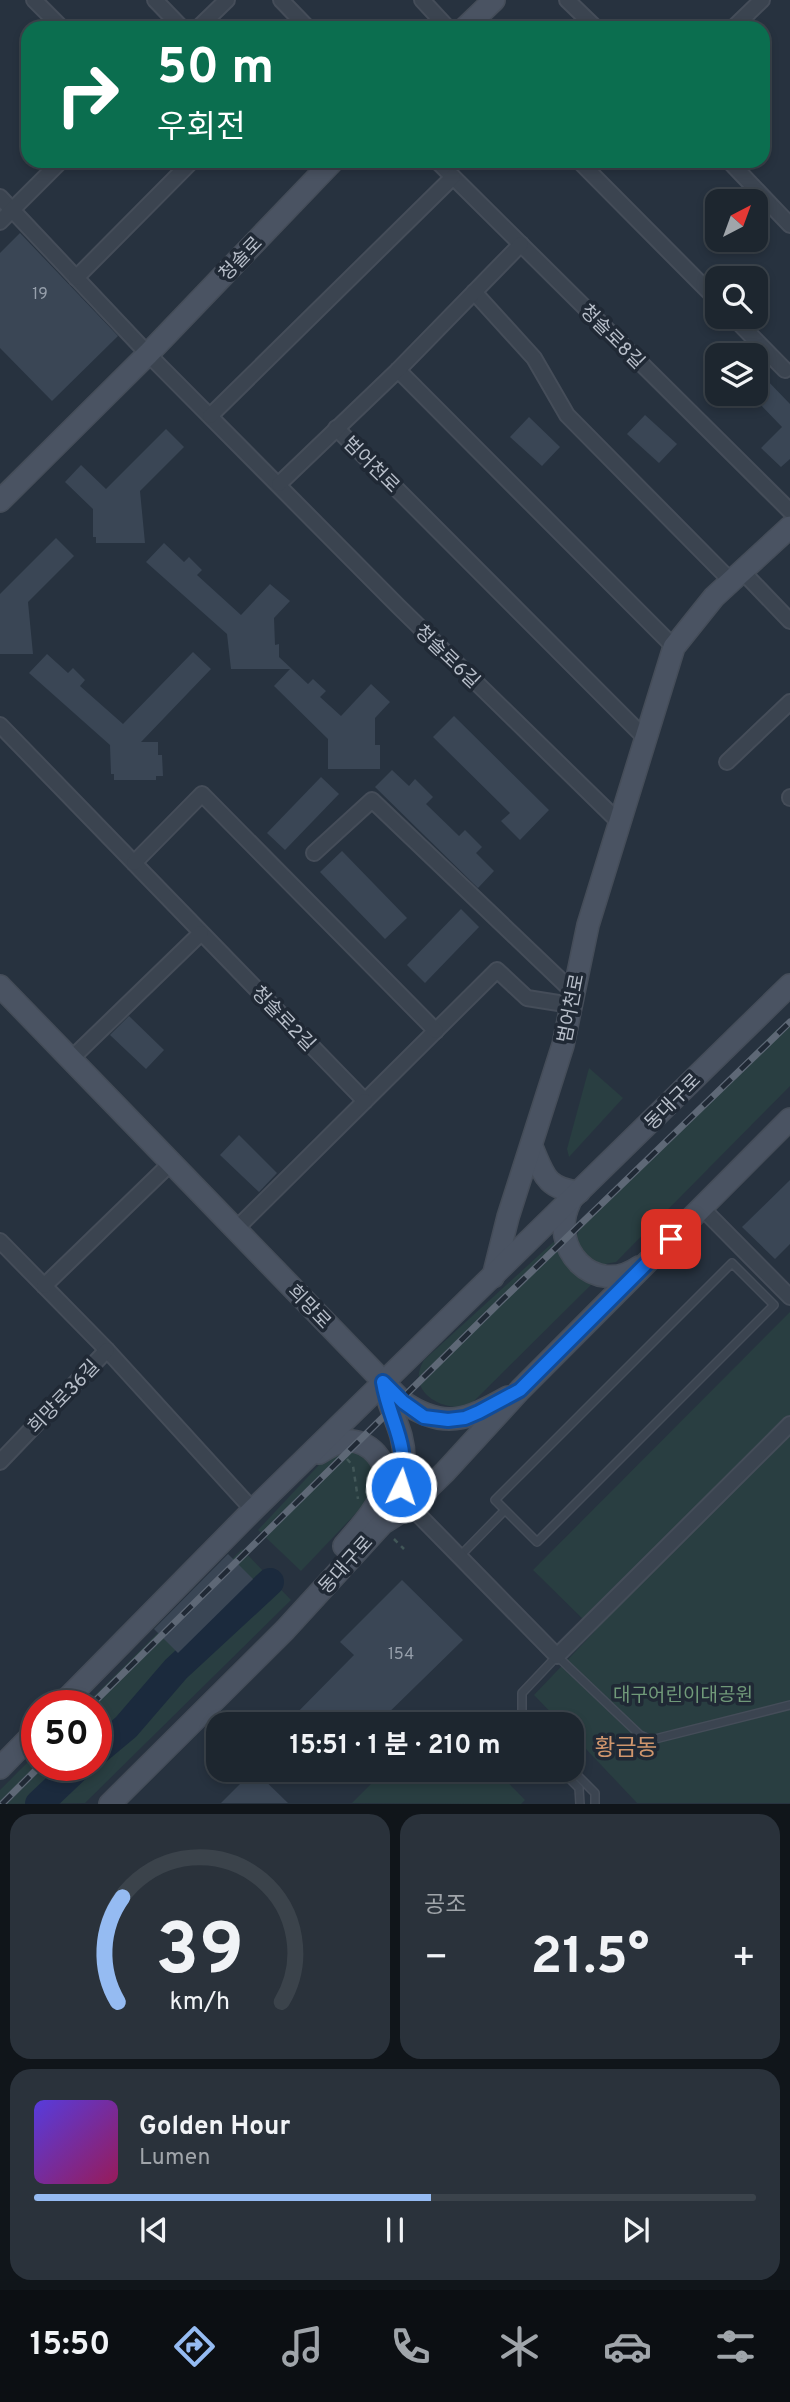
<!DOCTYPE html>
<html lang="ko">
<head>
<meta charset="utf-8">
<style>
	body { margin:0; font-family:Overpass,"Noto Sans KR",sans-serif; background:#2a323b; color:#f1f3f6; height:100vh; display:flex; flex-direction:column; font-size:26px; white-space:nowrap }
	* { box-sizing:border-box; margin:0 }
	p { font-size:23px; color:#a0a5aa }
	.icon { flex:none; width:38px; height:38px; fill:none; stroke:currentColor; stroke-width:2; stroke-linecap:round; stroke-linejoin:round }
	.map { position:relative; height:1804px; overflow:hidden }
	.side { display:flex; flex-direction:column; gap:10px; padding:10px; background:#10151a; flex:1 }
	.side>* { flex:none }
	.guide { position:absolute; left:21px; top:21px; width:749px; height:147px; border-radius:21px; box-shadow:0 4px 10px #0003,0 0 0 2px #3b434b; background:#0b6e4f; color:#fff; overflow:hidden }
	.needle { width:46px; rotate:41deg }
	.buttons { position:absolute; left:705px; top:189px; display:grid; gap:14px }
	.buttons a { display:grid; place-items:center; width:63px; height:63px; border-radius:14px; background:#1d262f; box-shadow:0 4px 10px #0003,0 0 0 2px #3b434b; font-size:35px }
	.speed { position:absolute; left:21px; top:1690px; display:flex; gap:14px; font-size:35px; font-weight:700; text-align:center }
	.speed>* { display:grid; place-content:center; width:91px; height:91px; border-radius:50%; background:#1d262f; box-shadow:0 4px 10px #0003,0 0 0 2px #3b434b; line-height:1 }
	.speed .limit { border:10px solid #d22; background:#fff; color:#111 }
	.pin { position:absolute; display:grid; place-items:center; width:60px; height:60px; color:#fff; margin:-30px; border-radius:14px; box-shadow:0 4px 10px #0006 }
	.me { position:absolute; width:77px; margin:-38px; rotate:4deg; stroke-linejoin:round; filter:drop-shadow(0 0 5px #0008) }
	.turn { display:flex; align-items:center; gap:24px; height:147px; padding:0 21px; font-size:32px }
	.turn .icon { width:91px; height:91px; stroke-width:2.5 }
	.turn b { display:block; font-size:49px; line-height:60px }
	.big { font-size:52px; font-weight:700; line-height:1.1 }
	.side .widget { flex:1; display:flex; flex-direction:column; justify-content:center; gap:10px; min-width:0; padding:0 24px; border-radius:21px; background:#2a323b }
	.side .dial { align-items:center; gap:0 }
	.dial svg { height:182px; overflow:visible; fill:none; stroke:#3b434b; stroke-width:7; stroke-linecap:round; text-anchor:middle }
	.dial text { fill:#f1f3f6; stroke:none }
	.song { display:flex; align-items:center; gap:21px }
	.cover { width:84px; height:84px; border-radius:10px; background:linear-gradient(135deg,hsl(250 70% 55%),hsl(330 70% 35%)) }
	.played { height:7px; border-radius:4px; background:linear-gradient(90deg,#95bbf2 55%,#3b434b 55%) }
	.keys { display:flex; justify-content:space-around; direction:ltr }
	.heat { display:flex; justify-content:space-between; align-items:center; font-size:38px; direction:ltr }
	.side .tiles { flex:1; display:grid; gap:10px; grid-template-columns:1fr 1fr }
	.widget:last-child { grid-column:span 2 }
	.trip { position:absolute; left:206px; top:1712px; width:378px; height:70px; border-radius:21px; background:#1d262f; box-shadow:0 4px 10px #0003,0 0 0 2px #3b434b; font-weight:700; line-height:70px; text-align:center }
	.tab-bar { display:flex; height:112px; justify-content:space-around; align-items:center; background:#0c0f13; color:#a0a5aa }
	.tab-bar .icon { width:49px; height:49px }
	.tab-bar .on { color:#95bbf2 }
	.tab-bar b { font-size:32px; color:#f1f3f6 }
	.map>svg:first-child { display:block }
	.green { fill:#293e41 }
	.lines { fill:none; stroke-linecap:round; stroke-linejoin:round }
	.river { stroke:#1b2a3d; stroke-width:28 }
	.building { fill:#3a4655 }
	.lane-casing { stroke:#454d59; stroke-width:10 }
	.street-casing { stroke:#454d59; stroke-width:18 }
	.secondary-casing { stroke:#454d59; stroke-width:24 }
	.path { stroke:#425758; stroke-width:2.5; stroke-dasharray:5 5; stroke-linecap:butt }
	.lane { stroke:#3b4450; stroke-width:7 }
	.street { stroke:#3b4450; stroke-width:14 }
	.secondary { stroke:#4a5362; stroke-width:21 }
	.rail-casing { stroke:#5e6876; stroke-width:7 }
	.rail { stroke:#202935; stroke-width:4.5; stroke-dasharray:13; stroke-linecap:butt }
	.route-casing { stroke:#114b97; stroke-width:18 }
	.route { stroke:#1a73e8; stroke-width:12 }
	.labels { text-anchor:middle; stroke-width:7; stroke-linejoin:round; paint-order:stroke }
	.number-label { font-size:16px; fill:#969fab }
	.street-label { font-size:19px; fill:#b8bfca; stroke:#202935 }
	.park-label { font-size:19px; fill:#709979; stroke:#202935 }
	.quarter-label { font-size:23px; fill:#d0966d; stroke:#202935 }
</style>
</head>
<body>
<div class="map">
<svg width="790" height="1804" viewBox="0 0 790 1804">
	<rect width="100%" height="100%" fill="#27323f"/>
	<g class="green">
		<path d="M790 1024V1086L616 1262 600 1265 582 1256 576 1237 583 1222 777 1029Z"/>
		<path d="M589 1068 623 1098 569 1157 567 1149Z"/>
		<path d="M560 1236C558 1262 571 1278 597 1279L469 1406C441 1412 405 1391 424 1360Z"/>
		<path d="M790 1312V1803H637L586 1749 578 1756 572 1750V1742L576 1738 572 1734V1724H562L534 1695 595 1631 533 1570Z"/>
		<path d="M334 1449 371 1454 378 1490 301 1571 258 1530Z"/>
		<path d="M242 1549 291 1600 85 1803 0 1804V1790L37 1753V1766H96V1706H84Z"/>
		<path d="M386 1769H495L525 1800 521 1804 352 1803Z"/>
	</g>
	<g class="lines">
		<g class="river">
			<path d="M96 1752 126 1727 176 1669 270 1582"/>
			<path d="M39 1804 79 1766"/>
		</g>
	</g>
	<g class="building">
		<path d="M20 233 118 336 52 401 0 348V253Z"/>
		<path d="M764 377 790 404V459L781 467 761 448 782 427 756 400V384Z"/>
		<path d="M645 415 677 444 659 463 627 434Z"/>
		<path d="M529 417 560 447 542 466 510 437Z"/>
		<path d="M166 429 184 447 140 491 145 543H96V537H93V509L65 482 81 465 106 489Z"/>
		<path d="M56 538 74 556 28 602 33 654H0V594Z"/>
		<path d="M164 543 184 562 189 557 202 570 197 575 241 615 270 584 290 601 274 618 275 645 279 644V657L308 684 313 679 326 691 320 697 341 716 371 684 390 702 375 718V745H380V769H328V739L274 686 290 669H231L227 634 146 562Z"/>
		<path d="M193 652 211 669 141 742H158V755H162L163 776H156V780H114V774H111L110 745 29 673 47 654 68 673 73 668 85 680 80 686 123 724Z"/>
		<path d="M454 716 549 810 520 840 501 821 510 813 433 737Z"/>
		<path d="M392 770 409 786 415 779 433 797 426 804 459 836 465 830 482 847 476 853 494 871 478 888 375 787Z"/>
		<path d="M321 777 339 794 285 850 267 833Z"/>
		<path d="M342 851 407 918 385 939 320 872Z"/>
		<path d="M461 909 479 927 425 983 407 965Z"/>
		<path d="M129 1016 164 1050 146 1069 110 1035Z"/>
		<path d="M239 1135 277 1173 259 1192 220 1155Z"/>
		<path d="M790 1180V1244L775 1259 742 1227Z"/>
		<path d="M228 1554 253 1579 178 1653 154 1629Z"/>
		<path d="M402 1580 463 1640 377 1724H286L354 1655 340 1642Z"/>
		<path d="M254 1770 288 1803H221Z"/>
	</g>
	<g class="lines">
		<g class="lane-casing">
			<g id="lane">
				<path d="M460 1556 505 1510 537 1542 774 1305 732 1263 495 1500 505 1510"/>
				<path d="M522 1724V1693L557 1656 640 1735 651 1740 790 1705"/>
				<path d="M560 1769 579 1788 580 1804"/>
				<path d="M571 1769 595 1793V1804"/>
			</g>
		</g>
		<g class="street-casing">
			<g id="street">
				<path d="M34 0 62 28"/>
				<path d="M155 0 182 28"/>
				<path d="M281 0 308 28"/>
				<path d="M422 0 448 28"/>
				<path d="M567 0 596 28"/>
				<path d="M198 28 227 0"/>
				<path d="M733 28 762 0"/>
				<path d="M437 161 790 511"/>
				<path d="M579 161 718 301"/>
				<path d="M729 161 790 225"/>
				<path d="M0 197 148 354 398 606 621 824"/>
				<path d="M0 222 61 161"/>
				<path d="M76 278 192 161"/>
				<path d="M474 292 534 358 567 415 731 581"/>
				<path d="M733 317 785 370"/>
				<path d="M398 370 674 647"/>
				<path d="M210 416 453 177"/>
				<path d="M336 428 645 738"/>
				<path d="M279 484 398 370 521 244"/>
				<path d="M742 571 790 621"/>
				<path d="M0 725 365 1101 497 970 527 998 571 1005"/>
				<path d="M727 762 790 702"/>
				<path d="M790 798V797"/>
				<path d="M314 853 372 800 572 991"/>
				<path d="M134 863 202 794 436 1031"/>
				<path d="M73 1057 201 933"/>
				<path d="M702 1208 790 1297"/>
				<path d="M236 1229 365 1101"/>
				<path d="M0 1241 107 1350 253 1510"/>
				<path d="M44 1286 172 1162"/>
				<path d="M0 1462 107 1350"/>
				<path d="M410 1506 557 1656 790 1424"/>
			</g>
		</g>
		<g class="secondary-casing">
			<g id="secondary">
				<path d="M465 28 494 0"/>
				<path d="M0 501 148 354 333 161"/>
				<path d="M0 986 403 1402C444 1430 467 1420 508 1397"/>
				<path d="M532 1147C544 1175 546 1189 579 1192"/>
				<path d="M570 1202C547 1248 595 1298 639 1267"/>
				<path d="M493 1277 508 1217 563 1045 588 925 674 647 714 597 790 527"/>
				<path d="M384 1384C387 1403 396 1418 401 1436 409 1466 401 1494 386 1520"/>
				<path d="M319 1453C327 1448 335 1443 344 1441 369 1438 391 1463 384 1487 378 1509 358 1529 344 1546"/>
				<path d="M60 1706 253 1510 790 985"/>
				<path d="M0 1768 37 1730"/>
				<path d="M110 1804 285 1630 383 1523 410 1506 445 1472 520 1390 790 1119"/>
			</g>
		</g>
		<g class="path">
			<path d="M347 1459 353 1466 358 1499"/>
			<path d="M394 1539 404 1549"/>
		</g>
		<use href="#lane" class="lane"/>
		<use href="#street" class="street"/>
		<use href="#secondary" class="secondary"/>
		<g class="rail-casing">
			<g id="rail">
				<path d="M90 1706 500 1302 790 1022"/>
				<path d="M2 1804 40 1766"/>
			</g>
		</g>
		<use href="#rail" class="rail"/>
	</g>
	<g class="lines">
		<g class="route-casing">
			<path id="route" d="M401 1487C409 1440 390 1424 383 1382L403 1402 424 1417 448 1420 465 1418 479 1412 520 1390 671 1239"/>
		</g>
		<use href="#route" class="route"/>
	</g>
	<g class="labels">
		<g class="number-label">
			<text x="40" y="299">19</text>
			<text x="401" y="1659">154</text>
		</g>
		<g class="street-label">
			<text transform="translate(240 258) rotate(-46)" y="7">청솔로</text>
			<text transform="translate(613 336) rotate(45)" y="7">청솔로8길</text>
			<text transform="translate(372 464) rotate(45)" y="7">범어천로</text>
			<text transform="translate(448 656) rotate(44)" y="7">청솔로6길</text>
			<text transform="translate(570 1008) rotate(-79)" y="7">범어천로</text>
			<text transform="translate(284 1018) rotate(46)" y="7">청솔로2길</text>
			<text transform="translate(672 1101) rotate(-45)" y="7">동대구로</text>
			<text transform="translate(310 1306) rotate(46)" y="7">희망로</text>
			<text transform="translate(63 1396) rotate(-46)" y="7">희망로36길</text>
			<text transform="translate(345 1564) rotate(-48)" y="7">동대구로</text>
		</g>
		<g class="park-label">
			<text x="683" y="1701">대구어린이대공원</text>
		</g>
		<g class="quarter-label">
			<text x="626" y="1755">황금동</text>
		</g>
	</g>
</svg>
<div class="buttons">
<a><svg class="needle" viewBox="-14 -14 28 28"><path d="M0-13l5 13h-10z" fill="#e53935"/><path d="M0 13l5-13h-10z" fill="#a0a5aa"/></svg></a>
<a><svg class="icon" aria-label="search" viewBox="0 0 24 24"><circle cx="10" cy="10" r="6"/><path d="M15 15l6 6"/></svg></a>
<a><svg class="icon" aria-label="layers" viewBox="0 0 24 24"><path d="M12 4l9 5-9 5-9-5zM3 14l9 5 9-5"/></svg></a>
</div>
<div class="speed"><div class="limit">50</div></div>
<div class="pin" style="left:671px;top:1239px;background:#d93025"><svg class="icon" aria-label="arrive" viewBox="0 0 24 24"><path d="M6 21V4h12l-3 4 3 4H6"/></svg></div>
<svg class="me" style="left:401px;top:1487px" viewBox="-20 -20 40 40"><circle r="17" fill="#1a73e8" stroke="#fff" stroke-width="3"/><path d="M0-11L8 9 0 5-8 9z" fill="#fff"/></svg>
<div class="trip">15:51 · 1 분 · 210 m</div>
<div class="guide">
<div class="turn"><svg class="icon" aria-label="right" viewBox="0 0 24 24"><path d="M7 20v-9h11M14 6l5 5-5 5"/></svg><div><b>50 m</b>우회전</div></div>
</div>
</div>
<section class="side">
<div class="tiles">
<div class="widget dial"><svg viewBox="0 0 100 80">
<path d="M14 69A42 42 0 1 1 86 69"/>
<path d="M14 69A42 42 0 0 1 16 23" stroke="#95bbf2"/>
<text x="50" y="56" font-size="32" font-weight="700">39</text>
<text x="50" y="72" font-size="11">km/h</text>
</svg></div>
<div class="widget"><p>공조</p>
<div class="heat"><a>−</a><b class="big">21.5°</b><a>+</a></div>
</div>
<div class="widget">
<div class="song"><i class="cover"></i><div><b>Golden Hour</b><p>Lumen</p></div></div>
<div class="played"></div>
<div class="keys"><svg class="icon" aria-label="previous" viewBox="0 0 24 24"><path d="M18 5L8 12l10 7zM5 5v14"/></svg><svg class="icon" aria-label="pause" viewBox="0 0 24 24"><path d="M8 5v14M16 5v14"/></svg><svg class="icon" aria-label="next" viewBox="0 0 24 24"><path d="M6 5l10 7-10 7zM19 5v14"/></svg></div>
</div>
</div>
</section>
<nav class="tab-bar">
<b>15:50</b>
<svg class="icon on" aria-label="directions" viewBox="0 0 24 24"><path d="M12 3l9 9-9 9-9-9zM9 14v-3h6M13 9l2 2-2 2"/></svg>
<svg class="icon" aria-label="music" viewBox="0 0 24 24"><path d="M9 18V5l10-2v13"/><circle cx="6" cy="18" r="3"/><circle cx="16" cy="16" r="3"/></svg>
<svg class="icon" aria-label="phone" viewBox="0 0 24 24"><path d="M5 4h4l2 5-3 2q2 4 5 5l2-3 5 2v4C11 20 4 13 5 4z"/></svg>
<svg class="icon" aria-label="climate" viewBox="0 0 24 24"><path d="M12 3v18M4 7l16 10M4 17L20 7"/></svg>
<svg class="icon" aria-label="car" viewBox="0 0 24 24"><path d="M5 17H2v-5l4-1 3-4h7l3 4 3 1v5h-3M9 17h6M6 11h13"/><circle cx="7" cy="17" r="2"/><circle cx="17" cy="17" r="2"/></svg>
<svg class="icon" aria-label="filters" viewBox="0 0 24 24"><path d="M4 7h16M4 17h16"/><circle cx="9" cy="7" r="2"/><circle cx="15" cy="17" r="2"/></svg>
</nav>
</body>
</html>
